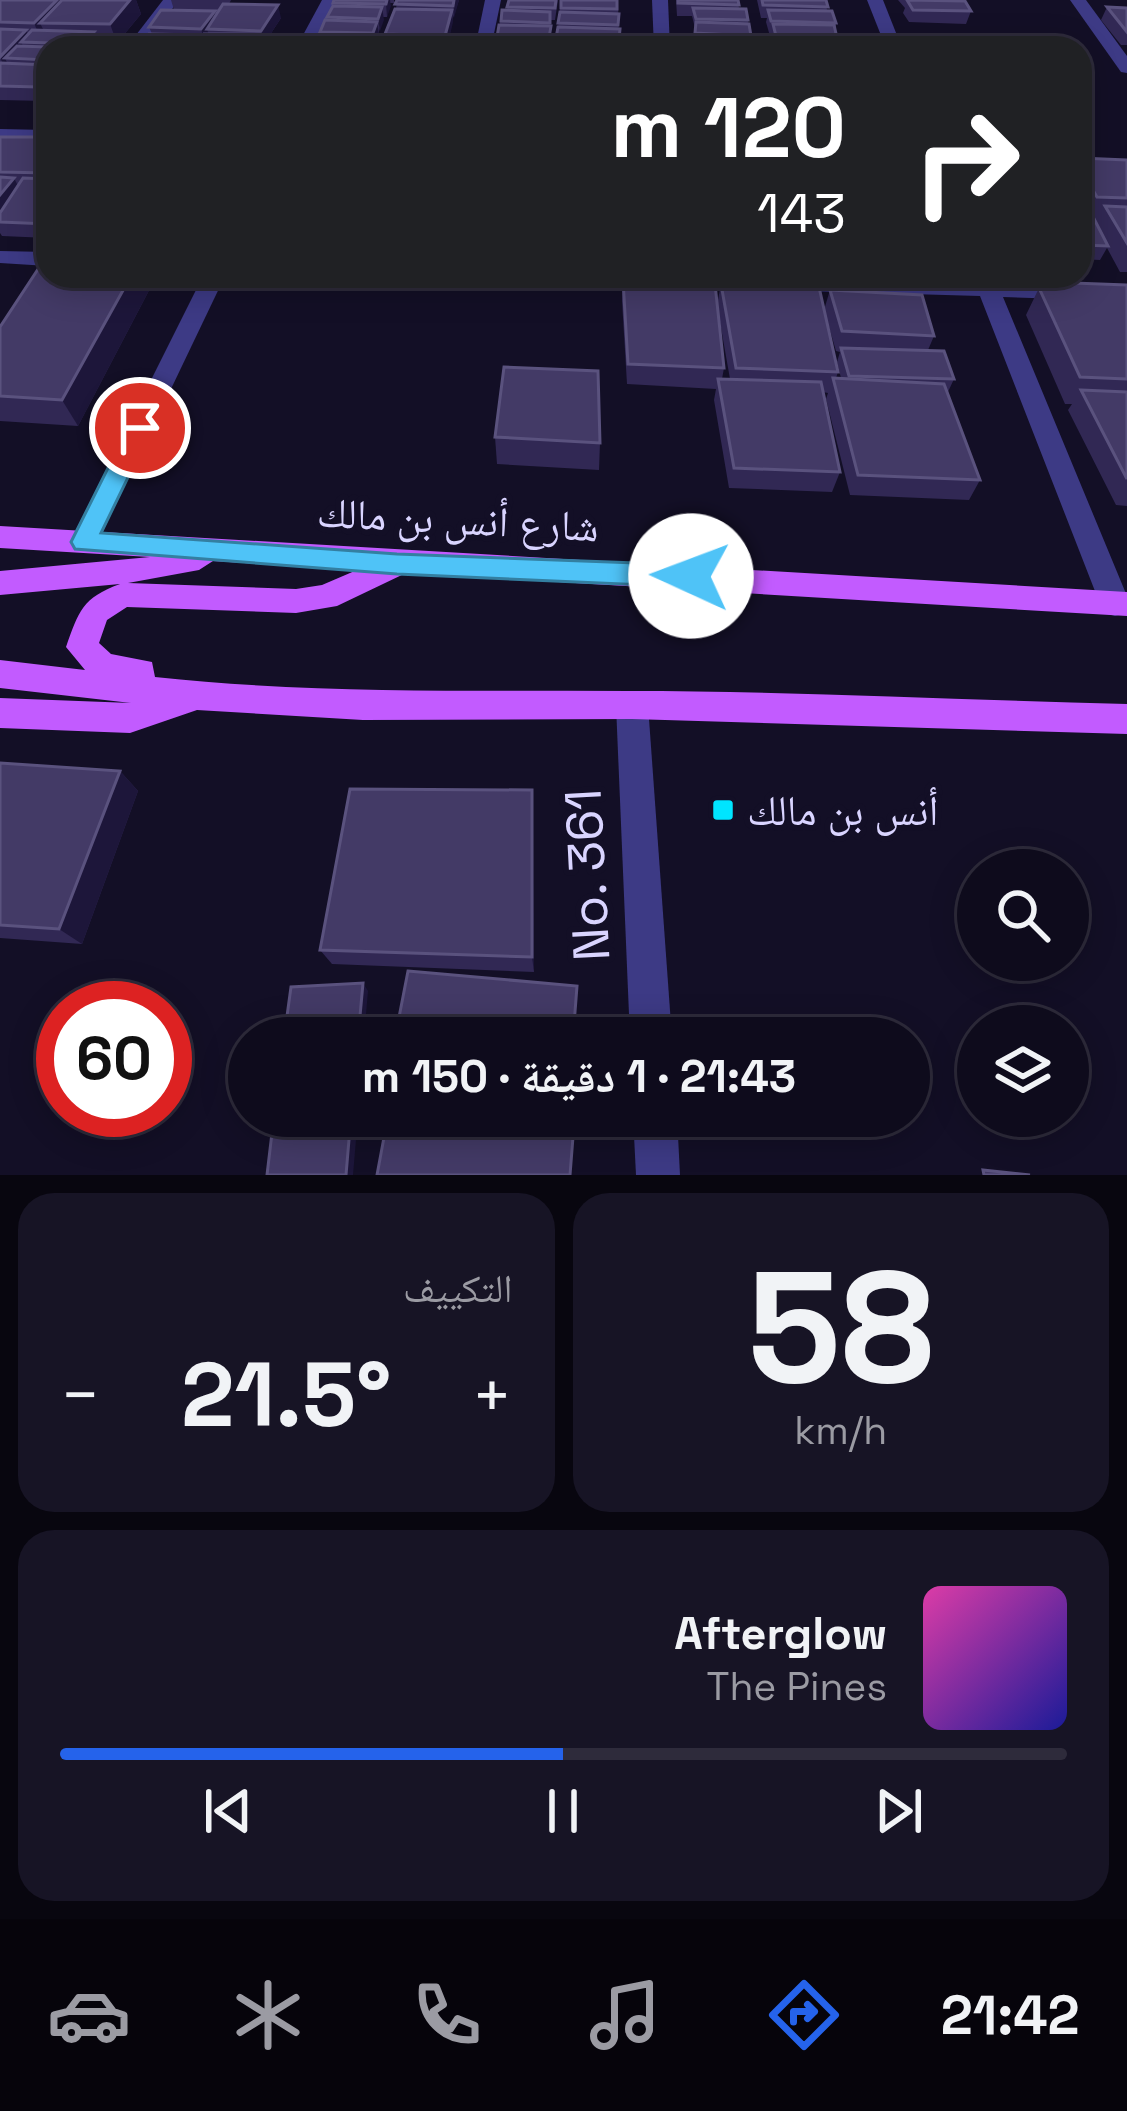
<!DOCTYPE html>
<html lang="ar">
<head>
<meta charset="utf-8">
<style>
	body { margin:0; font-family:"Space Grotesk","Noto Naskh Arabic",sans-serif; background:#171425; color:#f1f3f6; direction:rtl; height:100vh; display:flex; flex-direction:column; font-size:45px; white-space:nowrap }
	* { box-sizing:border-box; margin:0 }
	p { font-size:39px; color:#9b9ba3 }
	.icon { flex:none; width:66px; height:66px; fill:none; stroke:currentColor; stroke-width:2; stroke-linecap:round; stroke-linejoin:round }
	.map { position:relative; height:1175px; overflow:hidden; direction:ltr }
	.drawer { display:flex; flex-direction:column; gap:18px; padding:18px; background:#08060f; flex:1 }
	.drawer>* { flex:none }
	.banner { position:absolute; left:36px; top:36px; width:1056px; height:252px; border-radius:36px; box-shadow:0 6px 30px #0003,0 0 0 3px #2e2b3b; direction:rtl; background:#202124; color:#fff; overflow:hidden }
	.fabs { position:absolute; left:957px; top:849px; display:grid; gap:24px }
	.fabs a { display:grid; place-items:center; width:132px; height:132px; border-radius:50%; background:#0e0b1c; box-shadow:0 6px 30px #0003,0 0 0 3px #2e2b3b; font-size:60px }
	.speed { position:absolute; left:36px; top:981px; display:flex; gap:24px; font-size:60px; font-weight:700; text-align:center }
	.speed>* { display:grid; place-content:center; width:156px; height:156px; border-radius:50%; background:#0e0b1c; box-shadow:0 6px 30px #0003,0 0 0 3px #2e2b3b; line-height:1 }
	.speed .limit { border:18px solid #d22; background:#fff; color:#111 }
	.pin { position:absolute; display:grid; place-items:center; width:102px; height:102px; color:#fff; margin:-51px; border:6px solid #fff; border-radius:50%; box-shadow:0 3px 12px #0007 }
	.me { position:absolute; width:132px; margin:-66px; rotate:272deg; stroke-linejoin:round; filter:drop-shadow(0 0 9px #0008) }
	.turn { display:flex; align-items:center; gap:42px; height:252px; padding:0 48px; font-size:54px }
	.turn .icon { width:156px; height:156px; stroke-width:2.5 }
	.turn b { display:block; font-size:84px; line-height:102px }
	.big { font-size:90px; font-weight:800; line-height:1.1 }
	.drawer .card { flex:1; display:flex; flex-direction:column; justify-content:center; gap:18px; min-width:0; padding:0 42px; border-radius:36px; background:#171425 }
	.drawer .dial { align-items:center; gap:0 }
	.dial b { font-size:156px; line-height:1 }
	.song { display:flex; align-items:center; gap:36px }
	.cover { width:144px; height:144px; border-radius:18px; background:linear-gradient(135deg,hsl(320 70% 55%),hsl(240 70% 35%)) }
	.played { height:12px; border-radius:6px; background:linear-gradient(90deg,#2563eb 50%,#2e2b3b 50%) }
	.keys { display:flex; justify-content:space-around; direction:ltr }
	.heat { display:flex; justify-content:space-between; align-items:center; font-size:66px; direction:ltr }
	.drawer .tiles { flex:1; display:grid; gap:18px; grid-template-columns:1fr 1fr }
	.card:last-child { grid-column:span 2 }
	.trip { position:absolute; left:228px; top:1017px; width:702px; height:120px; border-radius:60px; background:#0e0b1c; box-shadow:0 6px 30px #0003,0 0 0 3px #2e2b3b; font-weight:800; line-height:120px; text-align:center; direction:rtl }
	.dock { display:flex; height:192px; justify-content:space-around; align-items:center; background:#06040b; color:#9b9ba3 }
	.dock .icon { width:84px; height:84px }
	.dock .on { color:#2563eb }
	.dock b { font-size:54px; color:#f1f3f6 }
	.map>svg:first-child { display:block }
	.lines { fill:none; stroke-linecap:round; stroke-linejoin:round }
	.minor { fill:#3d3a85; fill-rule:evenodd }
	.major { fill:#c25bff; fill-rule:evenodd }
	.wall { fill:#312854; fill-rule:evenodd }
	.shaded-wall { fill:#1d163a }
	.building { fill:#433a66; stroke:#5a527e; stroke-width:3 }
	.route { fill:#4fc3f7; stroke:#337fa1; stroke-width:3 }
	.poi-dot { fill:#00e5ff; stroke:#130f26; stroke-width:4.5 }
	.labels { text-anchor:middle; stroke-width:12; stroke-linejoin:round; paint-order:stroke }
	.street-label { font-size:42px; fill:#d9d4ff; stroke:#130f26 }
	.poi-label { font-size:42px; fill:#d9d4ff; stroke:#130f26; text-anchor:start }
	.near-street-label { font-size:51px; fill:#d9d4ff; stroke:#130f26 }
</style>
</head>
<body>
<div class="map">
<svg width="1127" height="1175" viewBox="0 0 1127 1175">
	<rect width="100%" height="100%" fill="#130f26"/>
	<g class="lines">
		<g class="minor">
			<path d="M163 0H179L142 48H126Z"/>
			<path d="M322 0H338L312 48H296Z"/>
			<path d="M485 0H501L491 48H475Z"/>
			<path d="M652 0H668L670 48H654Z"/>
			<path d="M867 0H883L902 48H886Z"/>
			<path d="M1070 0H1086L1127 56V73L1121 72Z"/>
			<path d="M0 129 48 130V142L0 141Z"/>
			<path d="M0 251 48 252V266L0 263Z"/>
			<path d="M203 276H225L94 550H74L70 542Z"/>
			<path d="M512 276 975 283 972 276H994L997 283 1127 287V301L1003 297 1127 596 1126 613 1115 616 1104 613 1100 604 980 296 523 283Z"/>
			<path d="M632 691 644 695 648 705 672 1038H630L616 705 620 695Z"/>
			<path d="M633 1116H677L680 1175H636Z"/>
		</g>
		<path class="major" d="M0 526 1127 592V616L406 573 337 606 296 613 127 607 107 620 99 643 111 654 152 662 155 677C312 694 469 690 627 691 794 691 960 700 1127 704V734L632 719 363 720 197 710 130 733 0 728V698L131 703 0 688V660L85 670 66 647C79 611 82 598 120 584L0 595V571L150 557 0 548ZM213 561 357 570 322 585 296 589 128 583 199 570Z"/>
	</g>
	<g class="wall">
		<path d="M0 0H136L141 14 117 43H98L96 48H48V97L45 101 0 100Z"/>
		<path d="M171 0H231L229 4 281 18 264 44H261V48H142L141 45 152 34 149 27 174 10Z"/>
		<path d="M334 0H394V3H390L387 17H383L375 46H372V48H309L321 37 320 32 328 20 327 17 333 6Z"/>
		<path d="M397 0H459L453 18 447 48H376L385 38V34L396 9Z"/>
		<path d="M558 0 555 20H550L551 43 497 41 502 10 508 11 507 7Z"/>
		<path d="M561 0H618L619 48H556Z"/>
		<path d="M676 0H738L739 9 748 20 752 48H684L685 39H695L696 32 692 16H677Z"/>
		<path d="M757 0H826L827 11 836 23V42L841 48H756L757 40H771L766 22 767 18H761Z"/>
		<path d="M898 0H962L971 11 966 24 909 22 903 13 905 8Z"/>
		<path d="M1107 7 1127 8V45H1121L1101 20Z"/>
		<path d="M0 137H48V238L2 236 0 233Z"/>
		<path d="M1080 158 1127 160V272H1120L1107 248 1100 260 1080 259Z"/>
		<path d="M48 276H153L155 279 78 426 0 421V327Z"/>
		<path d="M623 280 724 368 722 379H730L717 305 721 284 824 310 830 290 934 336 928 350 954 379 947 394 980 480 969 500 850 495 826 399 828 393 823 392 840 472 832 492 729 488 714 400 716 389 627 384 622 301ZM825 313 836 351 840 352 837 362 841 378H836L838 372Z"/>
		<path d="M1127 285V506L1116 505 1068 410 1072 404H1065L1026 315 1039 288Z"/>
		<path d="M495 437 600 443 599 470 497 464Z"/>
		<path d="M0 763 120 771 138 791 82 944 0 938Z"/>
		<path d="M532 790 534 972 332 964 320 950Z"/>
	</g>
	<g class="shaded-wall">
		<path d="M54 0H65L40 23 47 37 42 42 34 23Z"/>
		<path d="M120 0H136L141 14 117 43 110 24Z"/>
		<path d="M387 0H390L391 6 387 17 386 4Z"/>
		<path d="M454 0H459L454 18 453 6Z"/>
		<path d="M278 5 281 18 264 44 261 31Z"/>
		<path d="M382 7 384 20 380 31 378 19Z"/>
		<path d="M452 10 453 22 447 48H445V36Z"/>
		<path d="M215 11 218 24 207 29 209 36 205 42 201 29Z"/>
		<path d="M377 22 379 35 375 46 373 33Z"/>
		<path d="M26 30 32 42H21L25 50 5 58 9 67 6 71 0 57Z"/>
		<path d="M94 32 99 45 96 48H85L83 44Z"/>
		<path d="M259 34 262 47 252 48Z"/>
		<path d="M48 77V97L45 101 39 87Z"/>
		<path d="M14 178 21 192 0 218V195Z"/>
		<path d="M131 276H153L155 279 78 426 62 400Z"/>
		<path d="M120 771 138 791 82 944 59 929Z"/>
		<path d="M532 790 533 810 534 972 532 957Z"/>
		<path d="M363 983 368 991 364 1038H358Z"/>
		<path d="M351 1116H358L353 1175H346Z"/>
	</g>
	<g class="building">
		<path d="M0 0H57L34 23 0 22Z"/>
		<path d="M62 0H130L110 24 40 23Z"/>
		<path d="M334 0H387L386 4 333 3Z"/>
		<path d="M397 0H454L453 6 395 4Z"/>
		<path d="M509 0H556L555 8 507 7Z"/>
		<path d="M561 0H617V9L561 8Z"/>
		<path d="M678 0H738L739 5 678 3Z"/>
		<path d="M762 0H826L828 7 763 5Z"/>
		<path d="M907 0 965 1 971 11 913 10Z"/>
		<path d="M223 4 278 5 261 31 207 29Z"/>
		<path d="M333 6 382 7 378 19 327 17Z"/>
		<path d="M1107 7 1127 8V32Z"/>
		<path d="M693 8 746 9 748 20 696 19Z"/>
		<path d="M395 9 452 10 445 36 385 34Z"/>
		<path d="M161 10 215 11 201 29 149 27Z"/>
		<path d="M502 10 550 12V23L501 21Z"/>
		<path d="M768 10 832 11 836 23 771 21Z"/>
		<path d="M560 12 619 14 618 25 558 23Z"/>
		<path d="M325 20 377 22 373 33 320 32Z"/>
		<path d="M696 22 749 24 751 36 695 33Z"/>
		<path d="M773 24 834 25 837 38 776 36Z"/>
		<path d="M499 25 551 26 549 38 497 37Z"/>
		<path d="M558 27 620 29 619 40 556 38Z"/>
		<path d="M0 29 26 30 0 57Z"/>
		<path d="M32 30 94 32 83 44 21 42Z"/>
		<path d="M149 34 198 35 191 46 141 45Z"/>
		<path d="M204 34H259L252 47 197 46Z"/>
		<path d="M314 37 370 38 367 48H309Z"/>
		<path d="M379 38 446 40 445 48H376Z"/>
		<path d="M685 39H750L752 48H686Z"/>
		<path d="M757 40 838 42 841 48H759Z"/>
		<path d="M490 41 556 43 555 48H490Z"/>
		<path d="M17 46 80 48H48V60L5 58Z"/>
		<path d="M0 63 48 65V77L39 87 0 86Z"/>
		<path d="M0 137H48V173L0 172Z"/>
		<path d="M1080 158 1127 160V198L1097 197 1080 168Z"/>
		<path d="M0 177 14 178 0 195Z"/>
		<path d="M23 178 48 179V224L0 222V213Z"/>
		<path d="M1080 205H1087L1108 246 1080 245Z"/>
		<path d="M1105 206 1127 207V243Z"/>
		<path d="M48 254V276H131L62 400 0 396V327Z"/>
		<path d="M623 280 715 284 724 368 628 364Z"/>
		<path d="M1046 282 1127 285V379L1080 377 1039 288Z"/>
		<path d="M721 284 819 287 838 372 736 368Z"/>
		<path d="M830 290 922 295 934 336 842 331Z"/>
		<path d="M841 348 944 351 954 379 849 376Z"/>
		<path d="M504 367 598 371 600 443 495 437Z"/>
		<path d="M833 378 944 384 980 480 858 475Z"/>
		<path d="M718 379 821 382 840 472 734 468Z"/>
		<path d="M1081 390 1127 392V479Z"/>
		<path d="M0 763 120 771 59 929 0 925Z"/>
		<path d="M350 789 532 790V957L320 950Z"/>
		<path d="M408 971 577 986 573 1038H395Z"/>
		<path d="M363 983 358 1038H284L291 987Z"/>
		<path d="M274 1116H351L346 1175H267Z"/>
		<path d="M388 1116H500L574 1124 570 1175H377Z"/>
		<path d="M983 1170 1030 1175H984Z"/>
	</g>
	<path class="route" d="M140 420 152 428 101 533 397 554 691 565 705 576 691 587 397 574 75 549 71 542 128 428Z"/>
	<rect class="poi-dot" x="711" y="798" width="24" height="24" rx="6"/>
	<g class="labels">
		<g class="street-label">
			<text transform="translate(458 519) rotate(3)" y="15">شارع أنس بن مالك</text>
		</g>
		<g class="poi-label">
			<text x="747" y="825">أنس بن مالك</text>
		</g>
		<g class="near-street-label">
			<text transform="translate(587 875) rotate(-93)" y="18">No. 361</text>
		</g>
	</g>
</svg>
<div class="fabs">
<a><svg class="icon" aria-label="search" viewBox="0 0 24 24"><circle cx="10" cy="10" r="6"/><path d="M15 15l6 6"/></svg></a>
<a><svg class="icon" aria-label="layers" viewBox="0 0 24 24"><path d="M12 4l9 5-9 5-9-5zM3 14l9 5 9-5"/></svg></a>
</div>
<div class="speed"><div class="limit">60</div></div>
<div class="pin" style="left:140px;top:428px;background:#d93025"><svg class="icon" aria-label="arrive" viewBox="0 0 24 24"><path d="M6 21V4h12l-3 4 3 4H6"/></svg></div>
<svg class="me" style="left:691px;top:576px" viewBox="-20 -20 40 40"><circle r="19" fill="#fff"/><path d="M0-13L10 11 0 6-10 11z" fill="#4fc3f7"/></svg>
<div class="trip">21:43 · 1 دقيقة · 150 m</div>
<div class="banner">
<div class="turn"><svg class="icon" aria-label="right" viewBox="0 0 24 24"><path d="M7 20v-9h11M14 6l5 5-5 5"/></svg><div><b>120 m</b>143</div></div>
</div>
</div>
<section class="drawer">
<div class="tiles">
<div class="card dial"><b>58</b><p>km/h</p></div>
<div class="card"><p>التكييف</p>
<div class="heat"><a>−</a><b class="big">21.5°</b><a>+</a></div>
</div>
<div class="card">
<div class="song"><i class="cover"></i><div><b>Afterglow</b><p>The Pines</p></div></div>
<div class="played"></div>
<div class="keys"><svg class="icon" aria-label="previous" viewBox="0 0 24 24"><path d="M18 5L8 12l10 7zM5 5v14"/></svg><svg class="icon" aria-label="pause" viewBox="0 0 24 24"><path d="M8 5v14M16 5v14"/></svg><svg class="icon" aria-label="next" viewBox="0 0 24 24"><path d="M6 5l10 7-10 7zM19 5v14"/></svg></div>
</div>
</div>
</section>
<nav class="dock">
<b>21:42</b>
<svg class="icon on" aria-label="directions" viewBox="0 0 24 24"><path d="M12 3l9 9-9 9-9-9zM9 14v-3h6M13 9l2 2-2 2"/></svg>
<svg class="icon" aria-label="music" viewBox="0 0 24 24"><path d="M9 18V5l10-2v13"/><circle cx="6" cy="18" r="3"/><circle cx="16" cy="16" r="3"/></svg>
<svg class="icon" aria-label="phone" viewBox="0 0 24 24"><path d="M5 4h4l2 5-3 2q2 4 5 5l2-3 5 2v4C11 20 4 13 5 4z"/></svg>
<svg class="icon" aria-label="climate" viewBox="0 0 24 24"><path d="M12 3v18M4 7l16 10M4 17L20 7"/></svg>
<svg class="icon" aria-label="car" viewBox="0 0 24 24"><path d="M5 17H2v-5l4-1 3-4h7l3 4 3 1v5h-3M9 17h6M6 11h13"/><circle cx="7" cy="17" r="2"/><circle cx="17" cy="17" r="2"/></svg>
</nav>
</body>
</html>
